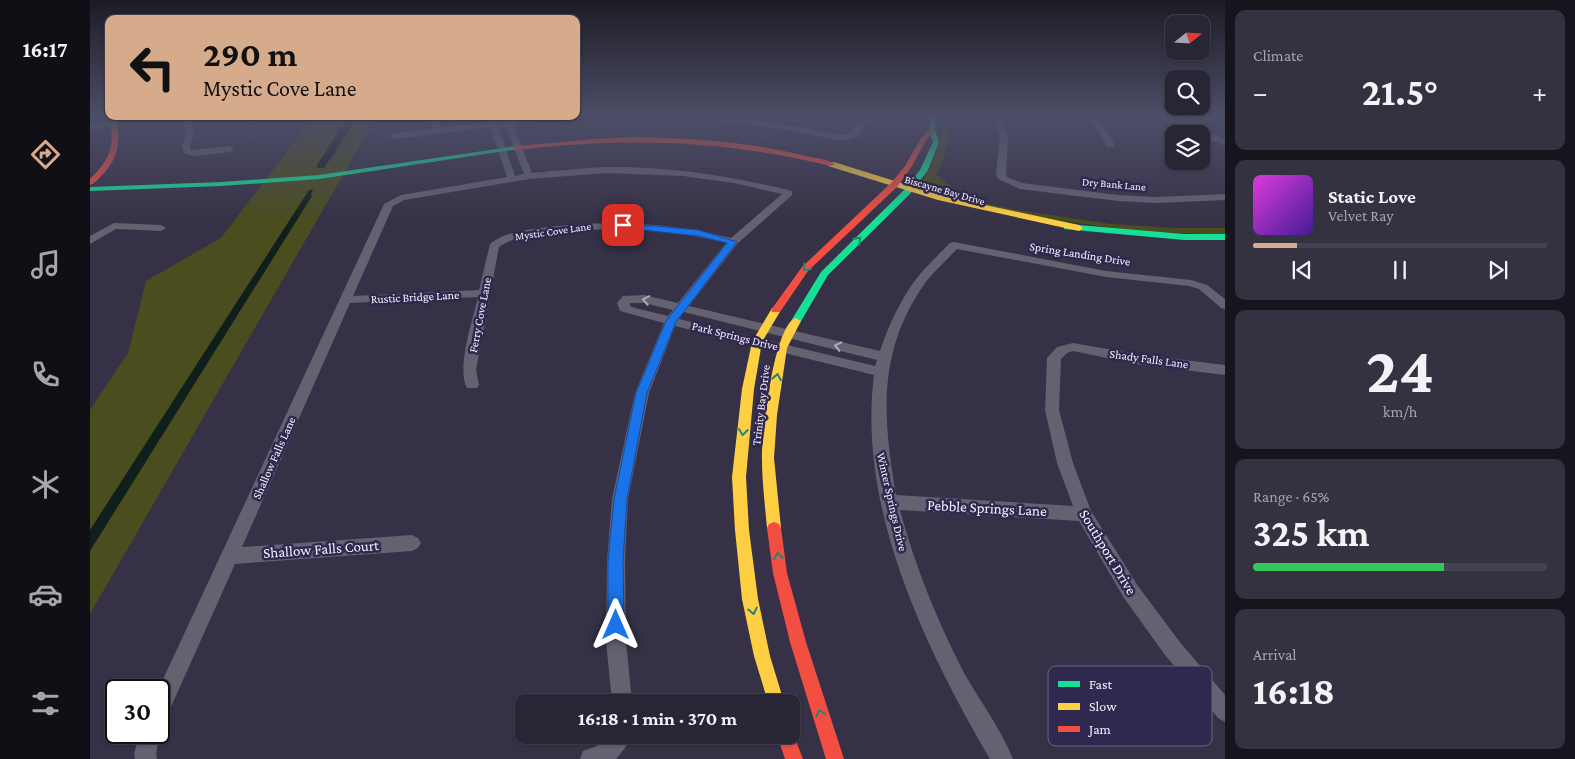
<!DOCTYPE html>
<html lang="en">
<head>
<meta charset="utf-8">
<style>
	body { margin:0; font-family:"Crimson Pro",serif; background:#343140; color:#f1f3f6; height:100vh; display:flex; flex-direction:column; font-size:19px; white-space:nowrap }
	* { box-sizing:border-box; margin:0 }
	p { font-size:16px; color:#a5a5ac }
	.icon { flex:none; width:28px; height:28px; fill:none; stroke:currentColor; stroke-width:2; stroke-linecap:round; stroke-linejoin:round }
	.map { position:relative; flex:1; overflow:hidden }
	.panel { display:flex; flex-direction:column; gap:10px; padding:10px; background:#16141d; width:350px }
	.panel>* { flex:none }
	.guide { position:absolute; left:15px; top:15px; width:475px; height:105px; border-radius:10px; box-shadow:0 1px 4px #0004,0 0 0 1px #44424f; background:#d6ab8b; color:#111; overflow:hidden }
	.needle { width:32px; rotate:72deg }
	.fabs { position:absolute; left:1075px; top:15px; display:grid; gap:10px }
	.fabs a { display:grid; place-items:center; width:45px; height:45px; border-radius:10px; background:#282534; box-shadow:0 1px 4px #0004,0 0 0 1px #44424f; font-size:25px }
	.speed { position:absolute; left:15px; top:679px; display:flex; gap:10px; font-size:25px; font-weight:700; text-align:center }
	.speed>* { display:grid; place-content:center; width:65px; height:65px; border-radius:50%; background:#282534; box-shadow:0 1px 4px #0004,0 0 0 1px #44424f; line-height:1 }
	.speed .limit { border:2px solid #111; border-radius:8px; background:#fff; color:#111 }
	.pin { position:absolute; display:grid; place-items:center; width:42px; height:42px; color:#fff; margin:-21px; border-radius:10px; box-shadow:0 2px 8px #0006 }
	.me { position:absolute; width:55px; margin:-28px; rotate:0deg; stroke-linejoin:round; filter:drop-shadow(0 0 4px #0008) }
	.turn { display:flex; align-items:center; gap:18px; height:105px; padding:0 15px; font-size:22px }
	.turn .icon { width:65px; height:65px; stroke-width:2.5 }
	.turn b { display:block; font-size:35px; line-height:42px }
	.big { font-size:38px; font-weight:700; line-height:1.1 }
	.panel .tile { flex:1; display:flex; flex-direction:column; justify-content:center; gap:8px; min-width:0; padding:0 18px; border-radius:10px; background:#343140 }
	.panel .dial { align-items:center; gap:0 }
	.dial b { font-size:65px; line-height:1 }
	.song { display:flex; align-items:center; gap:15px }
	.cover { width:60px; height:60px; border-radius:8px; background:linear-gradient(135deg,hsl(300 70% 55%),hsl(260 70% 35%)) }
	.played { height:5px; border-radius:2px; background:linear-gradient(90deg,#d6ab8b 15%,#44424f 15%) }
	.keys { display:flex; justify-content:space-around; direction:ltr }
	.heat { display:flex; justify-content:space-between; align-items:center; font-size:28px; direction:ltr }
	.charge { height:8px; border-radius:4px; background:linear-gradient(90deg,#34c759 65%,#44424f 0) }
	.trip { position:absolute; left:425px; top:694px; width:285px; height:50px; border-radius:10px; background:#282534; box-shadow:0 1px 4px #0004,0 0 0 1px #44424f; font-weight:700; line-height:50px; text-align:center }
	main { display:flex; flex:1; min-height:0 }
	.dock { display:flex; flex-direction:column; width:90px; justify-content:space-around; align-items:center; background:#100f15; color:#a5a5ac }
	.dock .icon { width:35px; height:35px }
	.dock .active { color:#d6ab8b }
	.dock b { font-size:22px; color:#f1f3f6 }
	.map>svg:first-child { display:block }
	.green { fill:#4a4d1e }
	.water { fill:#0f201c }
	.lines { fill:none; stroke-linecap:round; stroke-linejoin:round }
	.street { fill:#646171; fill-rule:evenodd }
	.fast { fill:#16e098; fill-rule:evenodd }
	.slow { fill:#ffcf43; fill-rule:evenodd }
	.jam { fill:#f24e42; fill-rule:evenodd }
	.oneway { stroke:#248474 }
	.oneway2 { stroke:#acaab7 }
	.route { fill:#1a73e8; stroke:#114b97 }
	.labels { text-anchor:middle; stroke-width:5; stroke-linejoin:round; paint-order:stroke }
	.far-street-label { font-size:11px; fill:#f4f3fd; stroke:#31284f }
	.street-label { font-size:12px; fill:#f4f3fd; stroke:#31284f }
	.near-street-label { font-size:15px; fill:#f4f3fd; stroke:#31284f }
	.key { fill:#31284f; stroke:#6c6583; stroke-width:1 }
	.key-label { font-size:14px; fill:#f4f3fd }
</style>
</head>
<body>
<main>
<nav class="dock">
<b>16:17</b>
<svg class="icon active" aria-label="directions" viewBox="0 0 24 24"><path d="M12 3l9 9-9 9-9-9zM9 14v-3h6M13 9l2 2-2 2"/></svg>
<svg class="icon" aria-label="music" viewBox="0 0 24 24"><path d="M9 18V5l10-2v13"/><circle cx="6" cy="18" r="3"/><circle cx="16" cy="16" r="3"/></svg>
<svg class="icon" aria-label="phone" viewBox="0 0 24 24"><path d="M5 4h4l2 5-3 2q2 4 5 5l2-3 5 2v4C11 20 4 13 5 4z"/></svg>
<svg class="icon" aria-label="climate" viewBox="0 0 24 24"><path d="M12 3v18M4 7l16 10M4 17L20 7"/></svg>
<svg class="icon" aria-label="car" viewBox="0 0 24 24"><path d="M5 17H2v-5l4-1 3-4h7l3 4 3 1v5h-3M9 17h6M6 11h13"/><circle cx="7" cy="17" r="2"/><circle cx="17" cy="17" r="2"/></svg>
<svg class="icon" aria-label="filters" viewBox="0 0 24 24"><path d="M4 7h16M4 17h16"/><circle cx="9" cy="7" r="2"/><circle cx="15" cy="17" r="2"/></svg>
</nav>
<div class="map">
<svg width="1135" height="759" viewBox="0 0 1135 759">
	<rect width="100%" height="100%" fill="#363146"/>
	<g class="green">
		<path d="M224 116H259L227 165 241 160 268 116H287L0 614V410L38 353 56 281 131 238Z"/>
		<path d="M851 116H860C860 138 857 155 846 174L875 199 927 210 1021 224 1085 228H1135V234C1032 234 935 218 835 191L830 185C844 158 853 148 851 116Z"/>
	</g>
	<g class="water">
		<path d="M259 116H268L234 168H227V165Z"/>
		<path d="M223 189 221 195 222 196 0 551V530L219 190Z"/>
	</g>
	<g class="lines">
		<g class="street">
			<path d="M93 116H101L104 133 100 147 101 150 140 146 144 149 140 152 105 156 95 154 92 147 96 133Z"/>
			<path d="M339 116H347L351 128 418 119 473 116 469 118 423 124 442 173C467 171 491 168 516 167 579 166 641 176 702 191V195L647 244 599 306 790 351C799 324 812 296 830 274 840 263 850 253 860 243L864 242 1016 271 1101 280 1117 285 1135 299V309L1131 308 1109 289 1099 286 1016 277 867 249C856 261 843 272 833 286 787 353 793 419 806 495L983 506 967 463 955 410 957 358 967 347 983 343 1046 354 1135 365V375L1046 364 983 351 977 353 971 359 969 410 983 463 1001 511 1048 586 1089 641 1135 695V722L1128 718 1075 655 1034 598 989 521 810 510C825 566 847 620 874 673 890 701 911 729 923 759H900C835 648 767 507 784 375L585 326 559 393 538 499 535 561 536 641 542 702H522L516 641 517 561 522 499 545 393 574 323 530 311 527 303 533 296 554 295 588 303 636 243C578 228 520 226 460 233 443 236 424 236 409 247L386 370 389 385 387 388H377C366 369 383 319 388 297L260 303 152 547 322 535 328 538 331 543 328 548 322 551 145 564 76 718 69 721 68 690 294 204 311 195 417 177 400 127 304 139 300 136 304 133 343 129ZM415 125 434 174 425 176 408 126ZM516 173 593 176 644 183 692 194 641 238C580 222 520 220 458 227 438 230 417 231 400 244L389 290 263 296 303 206 314 200 439 179ZM540 303H554L583 310 578 316 545 308 540 306ZM594 312 787 360 785 366 589 319Z"/>
			<path d="M604 116C653 116 703 126 751 135 763 134 767 127 771 116H779L770 134 764 138 751 141 699 130 608 118Z"/>
			<path d="M903 116H911L918 136 916 173 917 177 932 183 1028 195 1066 197 1135 194V200L1066 203 1028 201 930 189 908 179 906 173 910 136Z"/>
			<path d="M999 116H1007L1025 145 1024 147H1018Z"/>
			<path d="M1089 116H1098L1115 131 1135 139V145L1114 138Z"/>
			<path d="M24 121H27V125L0 130V126Z"/>
			<path d="M24 223 71 225 76 228 71 231 26 229 0 244V236Z"/>
			<path d="M69 725C74 737 64 747 67 759H45L44 754 50 732H69Z"/>
			<path d="M518 735H541L535 748 526 759H490L493 751 507 746Z"/>
		</g>
		<g class="fast">
			<path d="M840 116H846L845 130 849 142 838 170 820 194 738 275 710 323H702L701 321 731 272 814 190 830 170 843 142 839 130Z"/>
			<path d="M427 146 431 148 429 149 229 179 131 186 0 191V187L131 182 229 175Z"/>
			<path d="M977 224 1094 234H1135V240H1094L974 229V225Z"/>
		</g>
		<g class="slow">
			<path d="M738 162H744L853 196 989 225 993 228 989 231 848 200 738 166Z"/>
			<path d="M686 307 691 310 672 342 664 389 656 477 659 530 668 599 680 656 694 702H678L664 656 652 599 645 530 642 477 652 389 662 342 682 308Z"/>
			<path d="M706 318 711 321 697 348 687 415 684 458 691 528 689 532 684 534 679 532 677 528C675 505 672 482 672 459 671 436 684 324 706 318Z"/>
		</g>
		<g class="jam">
			<path d="M20 116H26C30 138 30 155 15 172 10 177 6 183 0 185V179C22 157 24 147 20 116Z"/>
			<path d="M840 129 845 130 836 140 822 166 808 186 718 271 690 312H682L681 310 712 267 802 182 815 166 831 138Z"/>
			<path d="M545 137C602 138 660 142 716 156 725 158 737 159 745 164L741 166C633 140 537 137 427 150L423 148 427 146 505 139Z"/>
			<path d="M684 522 689 524 691 528 697 573 716 642 754 759H736L700 642 683 573 677 528 679 524Z"/>
			<path d="M701 728 713 759H695L687 735H701Z"/>
		</g>
	</g>
	<defs><path id="oneway-chevron" d="M-2-3.5L2.5 0L-2 3.5" fill="none" stroke-width="1.6" stroke-linecap="round" stroke-linejoin="round" transform="scale(1.25)"/></defs>
	<g class="oneway">
		<use href="#oneway-chevron" transform="translate(768 240) rotate(-45)"/>
		<use href="#oneway-chevron" transform="translate(716 268) rotate(132)"/>
		<use href="#oneway-chevron" transform="translate(687 377) rotate(-80)"/>
		<use href="#oneway-chevron" transform="translate(653 432) rotate(97)"/>
		<use href="#oneway-chevron" transform="translate(688 556) rotate(-97)"/>
		<use href="#oneway-chevron" transform="translate(663 611) rotate(78)"/>
		<use href="#oneway-chevron" transform="translate(730 713) rotate(-107)"/>
	</g>
	<g class="oneway2">
		<use href="#oneway-chevron" transform="translate(556 300) rotate(-169)"/>
		<use href="#oneway-chevron" transform="translate(748 346) rotate(-167)"/>
	</g>
	<linearGradient id="sky" x2="0" y2="1"><stop stop-color="#1e1b26"/><stop offset="0.52" stop-color="#4c4e68"/><stop offset="1" stop-color="#4c4e68" stop-opacity="0"/></linearGradient>
	<rect width="1135" height="222" fill="url(#sky)"/>
	<path class="route" d="M530 223 609 230 647 242 586 322 557 393 537 499 533 561 534 625 532 631 526 633 521 631 518 625V561L524 499 546 393 576 321 637 243 608 236 533 228 530 227Z"/>
	<g class="labels">
		<g class="far-street-label">
			<text transform="translate(1024 184) rotate(5)" y="4">Dry Bank Lane</text>
			<text transform="translate(855 190) rotate(16)" y="4">Biscayne Bay Drive</text>
			<text transform="translate(463 231) rotate(-8)" y="4">Mystic Cove Lane</text>
		</g>
		<g class="street-label">
			<text transform="translate(990 254) rotate(9)" y="4">Spring Landing Drive</text>
			<text transform="translate(325 297) rotate(-3)" y="4">Rustic Bridge Lane</text>
			<text transform="translate(390 315) rotate(-79)" y="4">Ferry Cove Lane</text>
			<text transform="translate(645 336) rotate(14)" y="4">Park Springs Drive</text>
			<text transform="translate(1059 359) rotate(8)" y="4">Shady Falls Lane</text>
			<text transform="translate(671 405) rotate(-83)" y="4">Trinity Bay Drive</text>
			<text transform="translate(184 458) rotate(-66)" y="4">Shallow Falls Lane</text>
			<text transform="translate(802 502) rotate(77)" y="4">Winter Springs Drive</text>
		</g>
		<g class="near-street-label">
			<text transform="translate(897 508) rotate(3)" y="5">Pebble Springs Lane</text>
			<text transform="translate(231 549) rotate(-4)" y="5">Shallow Falls Court</text>
			<text transform="translate(1018 552) rotate(59)" y="5">Southport Drive</text>
		</g>
	</g>
	<rect x="958" y="666" width="164" height="80" rx="8" class="key"/>
	<rect x="968" y="681" width="22" height="6" fill="#16e098"/>
	<rect x="968" y="703" width="22" height="7" fill="#ffcf43"/>
	<rect x="968" y="726" width="22" height="6" fill="#f24e42"/>
	<g class="key-label">
		<text x="999" y="689">Fast</text>
		<text x="999" y="711">Slow</text>
		<text x="999" y="734">Jam</text>
	</g>
</svg>
<div class="fabs">
<a><svg class="needle" viewBox="-14 -14 28 28"><path d="M0-13l5 13h-10z" fill="#e53935"/><path d="M0 13l5-13h-10z" fill="#a5a5ac"/></svg></a>
<a><svg class="icon" aria-label="search" viewBox="0 0 24 24"><circle cx="10" cy="10" r="6"/><path d="M15 15l6 6"/></svg></a>
<a><svg class="icon" aria-label="layers" viewBox="0 0 24 24"><path d="M12 4l9 5-9 5-9-5zM3 14l9 5 9-5"/></svg></a>
</div>
<div class="speed"><div class="limit">30</div></div>
<div class="pin" style="left:533px;top:225px;background:#d93025"><svg class="icon" aria-label="arrive" viewBox="0 0 24 24"><path d="M6 21V4h12l-3 4 3 4H6"/></svg></div>
<svg class="me" style="left:526px;top:625px" viewBox="-20 -20 40 40"><path d="M0-17L14 15 0 8-14 15z" fill="#1a73e8" stroke="#fff" stroke-width="4"/></svg>
<div class="trip">16:18 · 1 min · 370 m</div>
<div class="guide">
<div class="turn"><svg class="icon" aria-label="left" viewBox="0 0 24 24"><path d="M17 20v-9H6M10 6l-5 5 5 5"/></svg><div><b>290 m</b>Mystic Cove Lane</div></div>
</div>
</div>
<section class="panel">
<div class="tile"><p>Climate</p>
<div class="heat"><a>−</a><b class="big">21.5°</b><a>+</a></div>
</div>
<div class="tile">
<div class="song"><i class="cover"></i><div><b>Static Love</b><p>Velvet Ray</p></div></div>
<div class="played"></div>
<div class="keys"><svg class="icon" aria-label="previous" viewBox="0 0 24 24"><path d="M18 5L8 12l10 7zM5 5v14"/></svg><svg class="icon" aria-label="pause" viewBox="0 0 24 24"><path d="M8 5v14M16 5v14"/></svg><svg class="icon" aria-label="next" viewBox="0 0 24 24"><path d="M6 5l10 7-10 7zM19 5v14"/></svg></div>
</div>
<div class="tile dial"><b>24</b><p>km/h</p></div>
<div class="tile"><p>Range · 65%</p><b class="big">325 km</b><div class="charge"></div></div>
<div class="tile"><p>Arrival</p><b class="big">16:18</b></div>
</section>
</main>
</body>
</html>
